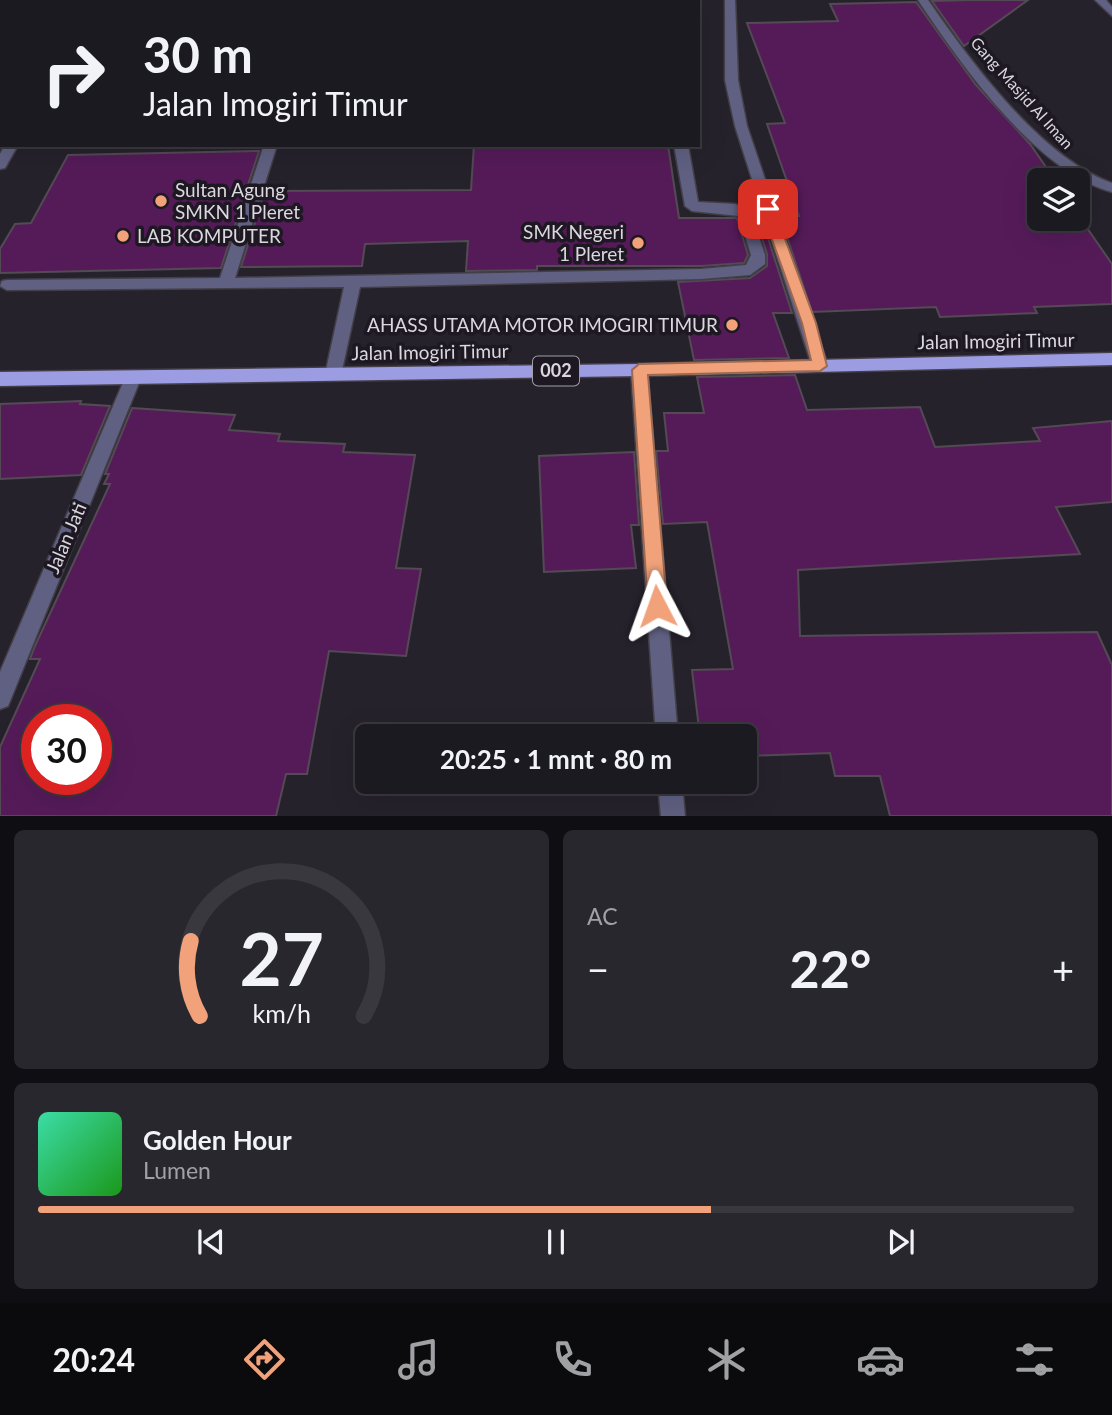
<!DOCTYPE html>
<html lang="id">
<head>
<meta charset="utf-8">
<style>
	body { margin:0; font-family:Lato,sans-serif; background:#29272e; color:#f1f3f6; height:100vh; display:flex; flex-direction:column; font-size:26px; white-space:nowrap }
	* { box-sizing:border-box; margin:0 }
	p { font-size:23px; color:#a0a1a5 }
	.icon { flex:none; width:38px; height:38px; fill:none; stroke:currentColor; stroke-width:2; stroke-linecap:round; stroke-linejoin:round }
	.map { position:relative; height:816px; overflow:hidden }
	.side { display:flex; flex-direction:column; gap:14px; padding:14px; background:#0f0e12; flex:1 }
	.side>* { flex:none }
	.hud { position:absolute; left:0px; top:0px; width:700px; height:147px; box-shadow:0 7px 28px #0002,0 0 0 2px #3a383f; background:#1c1a21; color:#f1f3f6; overflow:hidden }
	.controls { position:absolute; left:1027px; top:168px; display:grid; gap:14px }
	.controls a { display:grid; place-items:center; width:63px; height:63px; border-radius:10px; background:#1c1a21; box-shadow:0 7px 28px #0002,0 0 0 2px #3a383f; font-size:35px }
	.speed { position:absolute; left:21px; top:704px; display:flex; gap:14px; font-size:35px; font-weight:700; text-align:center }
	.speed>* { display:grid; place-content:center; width:91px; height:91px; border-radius:50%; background:#1c1a21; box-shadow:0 7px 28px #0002,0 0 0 2px #3a383f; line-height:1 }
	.speed .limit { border:10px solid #d22; background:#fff; color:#111 }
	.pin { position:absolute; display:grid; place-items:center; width:60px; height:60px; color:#fff; margin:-30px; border-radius:14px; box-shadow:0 4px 10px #0006 }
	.me { position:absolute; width:77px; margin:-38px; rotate:356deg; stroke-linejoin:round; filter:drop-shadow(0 0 5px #0008) }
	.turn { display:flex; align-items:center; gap:24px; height:147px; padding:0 28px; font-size:32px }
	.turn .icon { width:91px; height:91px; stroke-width:2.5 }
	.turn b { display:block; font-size:49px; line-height:60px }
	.big { font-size:52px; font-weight:700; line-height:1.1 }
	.side .widget { flex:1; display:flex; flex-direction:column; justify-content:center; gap:10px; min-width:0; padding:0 24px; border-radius:10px; background:#29272e }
	.side .dial { align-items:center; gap:0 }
	.dial svg { height:182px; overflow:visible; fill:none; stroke:#3a383f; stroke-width:7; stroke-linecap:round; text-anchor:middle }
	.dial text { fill:#f1f3f6; stroke:none }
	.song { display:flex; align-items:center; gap:21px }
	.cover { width:84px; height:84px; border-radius:10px; background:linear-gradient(135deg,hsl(160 70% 55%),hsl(120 70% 35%)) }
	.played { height:7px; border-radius:4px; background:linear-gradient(90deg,#f1a27b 65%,#3a383f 65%) }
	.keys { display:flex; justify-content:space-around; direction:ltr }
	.heat { display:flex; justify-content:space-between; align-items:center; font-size:38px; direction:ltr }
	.side .tiles { flex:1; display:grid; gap:14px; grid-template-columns:1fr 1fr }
	.widget:last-child { grid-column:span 2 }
	.trip { position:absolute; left:355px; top:724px; width:402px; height:70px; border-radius:10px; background:#1c1a21; box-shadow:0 7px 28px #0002,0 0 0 2px #3a383f; font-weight:700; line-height:70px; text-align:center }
	.tab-bar { display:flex; height:112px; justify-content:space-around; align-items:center; background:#0b0a0d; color:#a0a1a5 }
	.tab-bar .icon { width:49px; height:49px }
	.tab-bar .current { color:#f1a27b }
	.tab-bar b { font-size:32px; color:#f1f3f6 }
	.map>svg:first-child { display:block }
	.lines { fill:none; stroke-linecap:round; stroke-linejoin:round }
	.river { fill:#000346; fill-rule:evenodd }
	.building { fill:#551b59; stroke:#534a54; stroke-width:2; fill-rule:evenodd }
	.minor-casing { stroke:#433f48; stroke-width:3 }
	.major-casing { stroke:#433f48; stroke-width:3 }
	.minor { fill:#606082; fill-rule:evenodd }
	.major { fill:#9c9ce2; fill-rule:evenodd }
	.route { fill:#f1a27b; stroke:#9d6950; stroke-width:2 }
	.poi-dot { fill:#f1a27b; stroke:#1d1822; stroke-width:2.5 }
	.labels { text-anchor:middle; stroke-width:7; stroke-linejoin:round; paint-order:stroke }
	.far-street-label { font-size:16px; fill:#dad7de; stroke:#1d1822 }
	.shield { fill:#1d1822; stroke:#a19ea6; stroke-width:2 }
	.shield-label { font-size:18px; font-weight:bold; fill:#dad7de }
	.poi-label { font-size:19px; fill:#dad7de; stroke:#1d1822; text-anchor:start }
	.street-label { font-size:19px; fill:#dad7de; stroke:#1d1822 }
</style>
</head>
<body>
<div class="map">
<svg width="1112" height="817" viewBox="0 0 1112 817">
	<rect width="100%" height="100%" fill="#26222c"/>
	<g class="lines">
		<g class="river">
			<path d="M316 0H380L315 2Z"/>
			<rect x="0" y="8" width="2" height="36"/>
		</g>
	</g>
	<g class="building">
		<path d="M968 0H1028L964 46 932 1Z"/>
		<path d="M916 2 976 85 1030 144 1055 180H1040V219H1078V215L1112 264V304L1034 307 1037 313 940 317 936 307 812 312 780 216H799L767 124 785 123 747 23 838 21 830 4Z"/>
		<path d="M474 145H668L679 218H737L748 255 744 263 701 266H537V270L466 271 468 241 365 244 362 266 241 267 265 191 471 190Z"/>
		<path d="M259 151 221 268 0 273V249L15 224 31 223 68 155Z"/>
		<path d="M761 216 792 313H773L789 358 694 360 678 282 750 278 767 266V254L755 217Z"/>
		<path d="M795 375 807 410 920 407 935 447 1040 441 1033 428 1112 421V502L1056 507 1080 554 798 570 800 636 1097 632 1112 665V816H890L880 776H835L830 753 746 756V737H700L692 670 733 669 707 522 663 524 656 451H668L664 413H704L697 377Z"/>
		<path d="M81 401 80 404 110 406 81 475 0 479V404Z"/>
		<path d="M132 408 235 415 229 430 280 434 278 441 345 444 343 452 415 455 396 568 421 569 406 656 329 651 307 774H286L276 816H0V747L40 659H30L35 646 110 484H104L109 474H105ZM37 719H96V779H37Z"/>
		<path d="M634 452 639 525H631L636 568 544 572 539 456Z"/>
	</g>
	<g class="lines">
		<g class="minor-casing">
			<g id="minor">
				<path d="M94 0H104L93 2Z"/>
				<path d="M390 0H403L389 2Z"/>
				<path d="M657 0H667L668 2H657Z"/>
				<path d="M725 0H735L738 80 747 126 828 366 826 371H814L812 366 735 126 725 80Z"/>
				<path d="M918 0H928C970 61 1041 158 1112 183V192C1036 172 960 63 918 0Z"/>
				<path d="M1095 0H1106L1112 7V16Z"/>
				<path d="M5 145H18L5 168 0 169V154Z"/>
				<path d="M264 145H277L235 278 701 269 746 265 751 255 739 216 692 211 685 206 674 145H688L698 202 735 204 750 210 765 255V264L750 275 701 279 360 287 341 375 339 380H327L325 375 344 287 7 290 0 286 2 281 7 280 220 278Z"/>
				<path d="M639 364 645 365 647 370 678 737H656L631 370 633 365Z"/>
				<path d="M133 371 139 373 141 378 8 706 0 709V672L125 378 127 373Z"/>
				<path d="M658 782H682L685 817H661Z"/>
			</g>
		</g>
		<g class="major-casing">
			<path id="major" d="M1112 353V365L639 376 0 386V372L639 364Z"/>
		</g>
		<use href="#minor" class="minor"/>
		<use href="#major" class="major"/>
	</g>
	<path class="route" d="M768 205 774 209 816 323 827 366 820 371 648 375 667 606 664 612 657 615 650 612 648 606 632 370 639 364 811 360 802 323 761 209Z"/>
	<g class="poi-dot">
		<circle cx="161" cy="201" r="7"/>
		<circle cx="123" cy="236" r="7"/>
		<circle cx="638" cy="243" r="7"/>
		<circle cx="732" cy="325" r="7"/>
	</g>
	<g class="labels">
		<g class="far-street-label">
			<text transform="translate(1022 93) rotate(48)" y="6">Gang Masjid Al Iman</text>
		</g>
		<rect class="shield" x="533" y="356.5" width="46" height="29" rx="5"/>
		<g class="shield-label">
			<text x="556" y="377">002</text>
		</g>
		<g class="poi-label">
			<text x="175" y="197">Sultan Agung<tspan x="175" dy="22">SMKN 1 Pleret</tspan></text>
			<text x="624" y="239" text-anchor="end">SMK Negeri<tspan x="624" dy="22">1 Pleret</tspan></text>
			<text x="137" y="243">LAB KOMPUTER</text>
			<text x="718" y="332" text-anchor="end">AHASS UTAMA MOTOR IMOGIRI TIMUR</text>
		</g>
		<g class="street-label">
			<text transform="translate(996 341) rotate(-1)" y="7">Jalan Imogiri Timur</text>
			<text transform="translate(430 352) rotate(-1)" y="7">Jalan Imogiri Timur</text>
			<text transform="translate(66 538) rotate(-67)" y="7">Jalan Jati</text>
		</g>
	</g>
</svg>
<div class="controls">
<a><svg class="icon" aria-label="layers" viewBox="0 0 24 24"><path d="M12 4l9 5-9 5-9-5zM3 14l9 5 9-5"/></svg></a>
</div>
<div class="speed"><div class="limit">30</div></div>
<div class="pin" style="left:768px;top:209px;background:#d93025"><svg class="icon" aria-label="arrive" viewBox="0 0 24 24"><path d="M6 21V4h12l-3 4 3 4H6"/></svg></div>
<svg class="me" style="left:657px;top:606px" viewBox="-20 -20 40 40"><path d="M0-17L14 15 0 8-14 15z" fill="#f1a27b" stroke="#fff" stroke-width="4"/></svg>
<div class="trip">20:25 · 1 mnt · 80 m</div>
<div class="hud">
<div class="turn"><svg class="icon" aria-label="right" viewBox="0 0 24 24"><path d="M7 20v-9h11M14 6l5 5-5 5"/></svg><div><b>30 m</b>Jalan Imogiri Timur</div></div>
</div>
</div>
<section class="side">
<div class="tiles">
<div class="widget dial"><svg viewBox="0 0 100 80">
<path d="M14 69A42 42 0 1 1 86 69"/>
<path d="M14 69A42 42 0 0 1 10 36" stroke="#f1a27b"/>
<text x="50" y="56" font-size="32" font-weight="700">27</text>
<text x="50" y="72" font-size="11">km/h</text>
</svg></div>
<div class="widget"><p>AC</p>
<div class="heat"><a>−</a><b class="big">22°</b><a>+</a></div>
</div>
<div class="widget">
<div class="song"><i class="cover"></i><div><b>Golden Hour</b><p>Lumen</p></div></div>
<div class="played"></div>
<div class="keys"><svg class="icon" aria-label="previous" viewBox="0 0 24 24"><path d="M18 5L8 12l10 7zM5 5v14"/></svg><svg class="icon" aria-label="pause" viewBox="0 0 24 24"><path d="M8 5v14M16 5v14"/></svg><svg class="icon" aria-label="next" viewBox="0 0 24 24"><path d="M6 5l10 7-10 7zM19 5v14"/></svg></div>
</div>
</div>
</section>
<nav class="tab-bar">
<b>20:24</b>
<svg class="icon current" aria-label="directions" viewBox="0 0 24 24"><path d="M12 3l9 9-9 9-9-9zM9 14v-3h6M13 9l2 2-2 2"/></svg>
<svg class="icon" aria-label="music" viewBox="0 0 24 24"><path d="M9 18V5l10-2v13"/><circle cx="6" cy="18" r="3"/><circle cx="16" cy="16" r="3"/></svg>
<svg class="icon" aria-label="phone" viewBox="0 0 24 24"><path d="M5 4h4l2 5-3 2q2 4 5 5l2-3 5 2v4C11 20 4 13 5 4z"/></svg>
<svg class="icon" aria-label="climate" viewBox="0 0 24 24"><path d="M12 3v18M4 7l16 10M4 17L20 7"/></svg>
<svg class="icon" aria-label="car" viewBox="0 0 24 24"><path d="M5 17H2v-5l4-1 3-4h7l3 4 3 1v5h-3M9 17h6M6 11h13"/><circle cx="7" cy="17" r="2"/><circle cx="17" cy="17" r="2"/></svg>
<svg class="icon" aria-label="filters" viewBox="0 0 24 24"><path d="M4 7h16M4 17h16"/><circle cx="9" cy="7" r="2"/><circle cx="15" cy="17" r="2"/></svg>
</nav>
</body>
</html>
